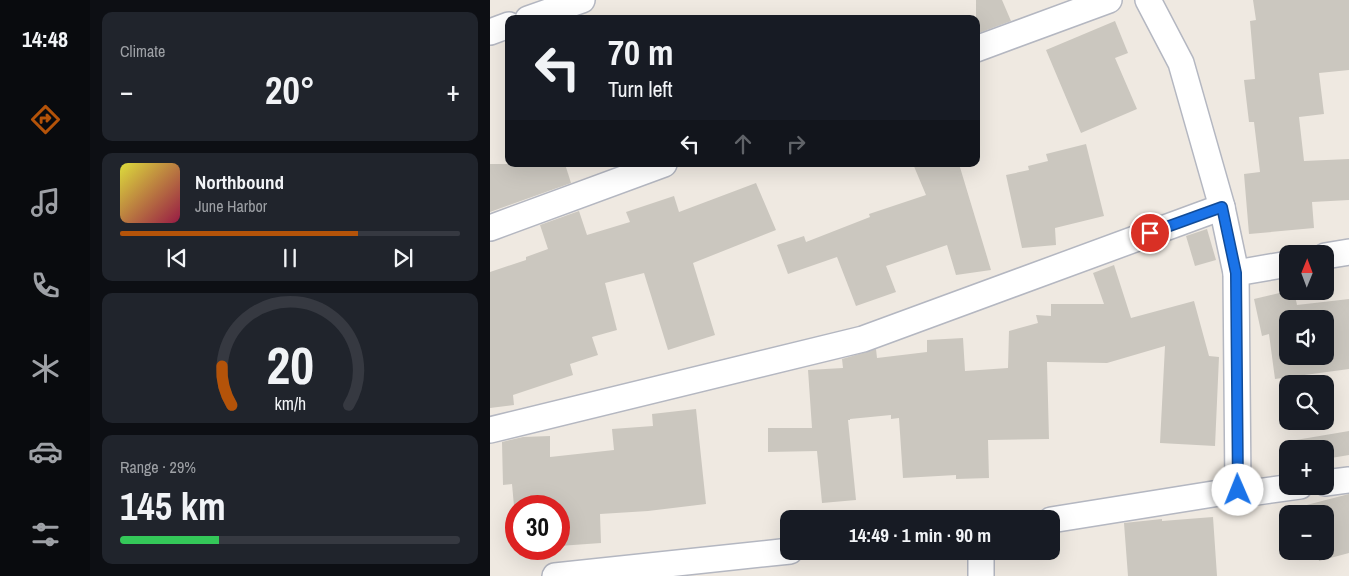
<!DOCTYPE html>
<html lang="en">
<head>
<meta charset="utf-8">
<style>
	body { margin:0; font-family:"Archivo Narrow",sans-serif; background:#20242c; color:#f1f3f6; height:100vh; display:flex; flex-direction:column; font-size:19px; white-space:nowrap }
	* { box-sizing:border-box; margin:0 }
	p { font-size:16px; color:#9ea1a6 }
	.icon { flex:none; width:28px; height:28px; fill:none; stroke:currentColor; stroke-width:2; stroke-linecap:round; stroke-linejoin:round }
	.map { position:relative; flex:1; overflow:hidden }
	.panel { display:flex; flex-direction:column; gap:12px; padding:12px; background:#0d0f14; width:400px }
	.panel>* { flex:none }
	.hud { position:absolute; left:15px; top:15px; width:475px; height:152px; border-radius:10px; box-shadow:0 5px 20px #0002; background:#171b24; color:#f1f3f6; overflow:hidden }
	.needle { width:32px; rotate:1deg }
	.controls { position:absolute; left:789px; top:245px; display:grid; gap:10px }
	.controls a { display:grid; place-items:center; width:55px; height:55px; border-radius:10px; background:#171b24; box-shadow:0 5px 20px #0002; font-size:25px }
	.speed { position:absolute; left:15px; top:495px; display:flex; gap:10px; font-size:25px; font-weight:700; text-align:center }
	.speed>* { display:grid; place-content:center; width:65px; height:65px; border-radius:50%; background:#171b24; box-shadow:0 5px 20px #0002; line-height:1 }
	.speed .limit { border:8px solid #d22; background:#fff; color:#111 }
	.pin { position:absolute; display:grid; place-items:center; width:42px; height:42px; color:#fff; margin:-21px; border:2px solid #fff; border-radius:50%; box-shadow:0 1px 5px #0007 }
	.me { position:absolute; width:55px; margin:-28px; rotate:359deg; stroke-linejoin:round; filter:drop-shadow(0 0 4px #0008) }
	.turn { display:flex; align-items:center; gap:18px; height:105px; padding:0 20px; font-size:22px }
	.turn .icon { width:65px; height:65px; stroke-width:2.5 }
	.turn b { display:block; font-size:35px; line-height:42px }
	.lanes { display:flex; align-items:center; height:48px; padding:0 20px; background:#0003; justify-content:center; gap:25px; direction:ltr }
	.lanes .off { opacity:.35 }
	.big { font-size:38px; font-weight:700; line-height:1.1 }
	.panel .widget { flex:1; display:flex; flex-direction:column; justify-content:center; gap:8px; min-width:0; padding:0 18px; border-radius:10px; background:#20242c }
	.panel .dial { align-items:center; gap:0 }
	.dial svg { height:130px; overflow:visible; fill:none; stroke:#363941; stroke-width:7; stroke-linecap:round; text-anchor:middle }
	.dial text { fill:#f1f3f6; stroke:none }
	.song { display:flex; align-items:center; gap:15px }
	.cover { width:60px; height:60px; border-radius:8px; background:linear-gradient(135deg,hsl(60 70% 55%),hsl(340 70% 35%)) }
	.played { height:5px; border-radius:2px; background:linear-gradient(90deg,#b45309 70%,#363941 70%) }
	.keys { display:flex; justify-content:space-around; direction:ltr }
	.heat { display:flex; justify-content:space-between; align-items:center; font-size:28px; direction:ltr }
	.charge { height:8px; border-radius:4px; background:linear-gradient(90deg,#34c759 29%,#363941 0) }
	.trip { position:absolute; left:290px; top:510px; width:280px; height:50px; border-radius:10px; background:#171b24; box-shadow:0 5px 20px #0002; font-weight:700; line-height:50px; text-align:center }
	main { display:flex; flex:1; min-height:0 }
	.tabs { display:flex; flex-direction:column; width:90px; justify-content:space-around; align-items:center; background:#090b0e; color:#9ea1a6 }
	.tabs .icon { width:35px; height:35px }
	.tabs .selected { color:#b45309 }
	.tabs b { font-size:22px; color:#f1f3f6 }
	.map>svg:first-child { display:block }
	.building { fill:#cbc7bf; fill-rule:evenodd }
	.lines { fill:none; stroke-linecap:round; stroke-linejoin:round }
	.minor-casing { stroke:#b4b7c1; stroke-width:28 }
	.minor { stroke:#fff; stroke-width:25 }
	.route-casing { stroke:#114b97; stroke-width:12 }
	.route { stroke:#1a73e8; stroke-width:9 }
</style>
</head>
<body>
<main>
<nav class="tabs">
<b>14:48</b>
<svg class="icon selected" aria-label="directions" viewBox="0 0 24 24"><path d="M12 3l9 9-9 9-9-9zM9 14v-3h6M13 9l2 2-2 2"/></svg>
<svg class="icon" aria-label="music" viewBox="0 0 24 24"><path d="M9 18V5l10-2v13"/><circle cx="6" cy="18" r="3"/><circle cx="16" cy="16" r="3"/></svg>
<svg class="icon" aria-label="phone" viewBox="0 0 24 24"><path d="M5 4h4l2 5-3 2q2 4 5 5l2-3 5 2v4C11 20 4 13 5 4z"/></svg>
<svg class="icon" aria-label="climate" viewBox="0 0 24 24"><path d="M12 3v18M4 7l16 10M4 17L20 7"/></svg>
<svg class="icon" aria-label="car" viewBox="0 0 24 24"><path d="M5 17H2v-5l4-1 3-4h7l3 4 3 1v5h-3M9 17h6M6 11h13"/><circle cx="7" cy="17" r="2"/><circle cx="17" cy="17" r="2"/></svg>
<svg class="icon" aria-label="filters" viewBox="0 0 24 24"><path d="M4 7h16M4 17h16"/><circle cx="9" cy="7" r="2"/><circle cx="15" cy="17" r="2"/></svg>
</nav>
<section class="panel">
<div class="widget"><p>Climate</p>
<div class="heat"><a>−</a><b class="big">20°</b><a>+</a></div>
</div>
<div class="widget">
<div class="song"><i class="cover"></i><div><b>Northbound</b><p>June Harbor</p></div></div>
<div class="played"></div>
<div class="keys"><svg class="icon" aria-label="previous" viewBox="0 0 24 24"><path d="M18 5L8 12l10 7zM5 5v14"/></svg><svg class="icon" aria-label="pause" viewBox="0 0 24 24"><path d="M8 5v14M16 5v14"/></svg><svg class="icon" aria-label="next" viewBox="0 0 24 24"><path d="M6 5l10 7-10 7zM19 5v14"/></svg></div>
</div>
<div class="widget dial"><svg viewBox="0 0 100 80">
<path d="M14 69A42 42 0 1 1 86 69"/>
<path d="M14 69A42 42 0 0 1 8 45" stroke="#b45309"/>
<text x="50" y="56" font-size="32" font-weight="700">20</text>
<text x="50" y="72" font-size="11">km/h</text>
</svg></div>
<div class="widget"><p>Range · 29%</p><b class="big">145 km</b><div class="charge"></div></div>
</section>
<div class="map">
<svg width="859" height="576" viewBox="0 0 859 576">
	<rect width="100%" height="100%" fill="#efe9e1"/>
	<g class="building">
		<path d="M486 0H512L521 21 486 34Z"/>
		<path d="M763 0H859V70L829 73 834 114 809 117 814 161 859 159V200L822 202 824 228 759 234 754 174 770 172 764 122H759L754 80 765 79 760 21 766 20Z"/>
		<path d="M625 21 638 53 625 58 647 109 591 133 556 50Z"/>
		<path d="M596 144 614 216 565 228 566 245 532 248 516 175 539 170 538 166 558 161 556 154Z"/>
		<path d="M0 164H75L81 183 0 212Z"/>
		<path d="M423 164H469L501 270 466 275 457 245 396 266 406 292 366 306 347 257 298 274 287 245 314 236 316 242 380 217 379 214 436 195Z"/>
		<path d="M266 183 286 230 203 263 225 335 178 350 154 273 115 283 127 330 102 337 108 355 80 364 83 375 23 395 24 405 0 408V272L36 260V257L58 249 50 225 89 211 97 235 140 222 136 212 184 196 189 212Z"/>
		<path d="M717 229 726 260 705 266 696 236Z"/>
		<path d="M624 265 641 318 704 301 719 356 729 357 725 446 670 443 675 346 617 363 557 362 559 439 498 440 499 478 466 479V475L413 478 409 418 401 419V415L360 419V420H358L366 500 332 503 327 451 278 452V428H322L318 370 353 368 352 359 386 349 387 358 437 352V340L473 338 475 371 518 368 519 331 548 323 546 315 561 316V304H614L603 273Z"/>
		<path d="M798 291H804L807 305 859 299V369L785 379 779 334 772 336 764 299ZM798 319H835V356H798Z"/>
		<path d="M206 409 216 504 158 511 110 514 111 543 69 546V506H24L22 484 13 485 12 442 33 437 60 436V457L124 450 122 429 163 426 162 414Z"/>
		<path d="M859 431V455L835 459V449H798V465L794 442Z"/>
		<path d="M859 494V553L829 561 827 551H835V514H806L805 508Z"/>
		<path d="M723 517 727 576H638L634 523 672 519V521Z"/>
	</g>
	<g class="lines">
		<g class="minor-casing">
			<g id="minor">
				<path d="M658 0 691 63 732 207 746 273 748 490"/>
				<path d="M38 19 92 0"/>
				<path d="M0 32 19 25"/>
				<path d="M486 49 619 0"/>
				<path d="M0 228 174 164"/>
				<path d="M835 256 859 252"/>
				<path d="M746 273 798 264"/>
				<path d="M0 430 373 339 732 207"/>
				<path d="M835 483 859 480"/>
				<path d="M561 520 748 490 767 492 810 486"/>
				<path d="M65 576 300 551"/>
				<path d="M491 576V551"/>
			</g>
		</g>
		<use href="#minor" class="minor"/>
	</g>
	<g class="lines">
		<g class="route-casing">
			<path id="route" d="M660 233 732 207 746 273 748 490"/>
		</g>
		<use href="#route" class="route"/>
	</g>
</svg>
<div class="controls">
<a><svg class="needle" viewBox="-14 -14 28 28"><path d="M0-13l5 13h-10z" fill="#e53935"/><path d="M0 13l5-13h-10z" fill="#9ea1a6"/></svg></a>
<a><svg class="icon" aria-label="sound" viewBox="0 0 24 24"><path d="M4 9h4l5-4v14l-5-4H4zM17 9q2 3 0 6"/></svg></a>
<a><svg class="icon" aria-label="search" viewBox="0 0 24 24"><circle cx="10" cy="10" r="6"/><path d="M15 15l6 6"/></svg></a>
<a>+</a>
<a>−</a>
</div>
<div class="speed"><div class="limit">30</div></div>
<div class="pin" style="left:660px;top:233px;background:#d93025"><svg class="icon" aria-label="arrive" viewBox="0 0 24 24"><path d="M6 21V4h12l-3 4 3 4H6"/></svg></div>
<svg class="me" style="left:748px;top:490px" viewBox="-20 -20 40 40"><circle r="19" fill="#fff"/><path d="M0-13L10 11 0 6-10 11z" fill="#1a73e8"/></svg>
<div class="trip">14:49 · 1 min · 90 m</div>
<div class="hud">
<div class="turn"><svg class="icon" aria-label="left" viewBox="0 0 24 24"><path d="M17 20v-9H6M10 6l-5 5 5 5"/></svg><div><b>70 m</b>Turn left</div></div>
<div class="lanes"><svg class="icon" aria-label="left" viewBox="0 0 24 24"><path d="M17 20v-9H6M10 6l-5 5 5 5"/></svg><svg class="icon off" aria-label="ahead" viewBox="0 0 24 24"><path d="M12 20V5M6 11l6-6 6 6"/></svg><svg class="icon off" aria-label="right" viewBox="0 0 24 24"><path d="M7 20v-9h11M14 6l5 5-5 5"/></svg></div>
</div>
</div>
</main>
</body>
</html>
